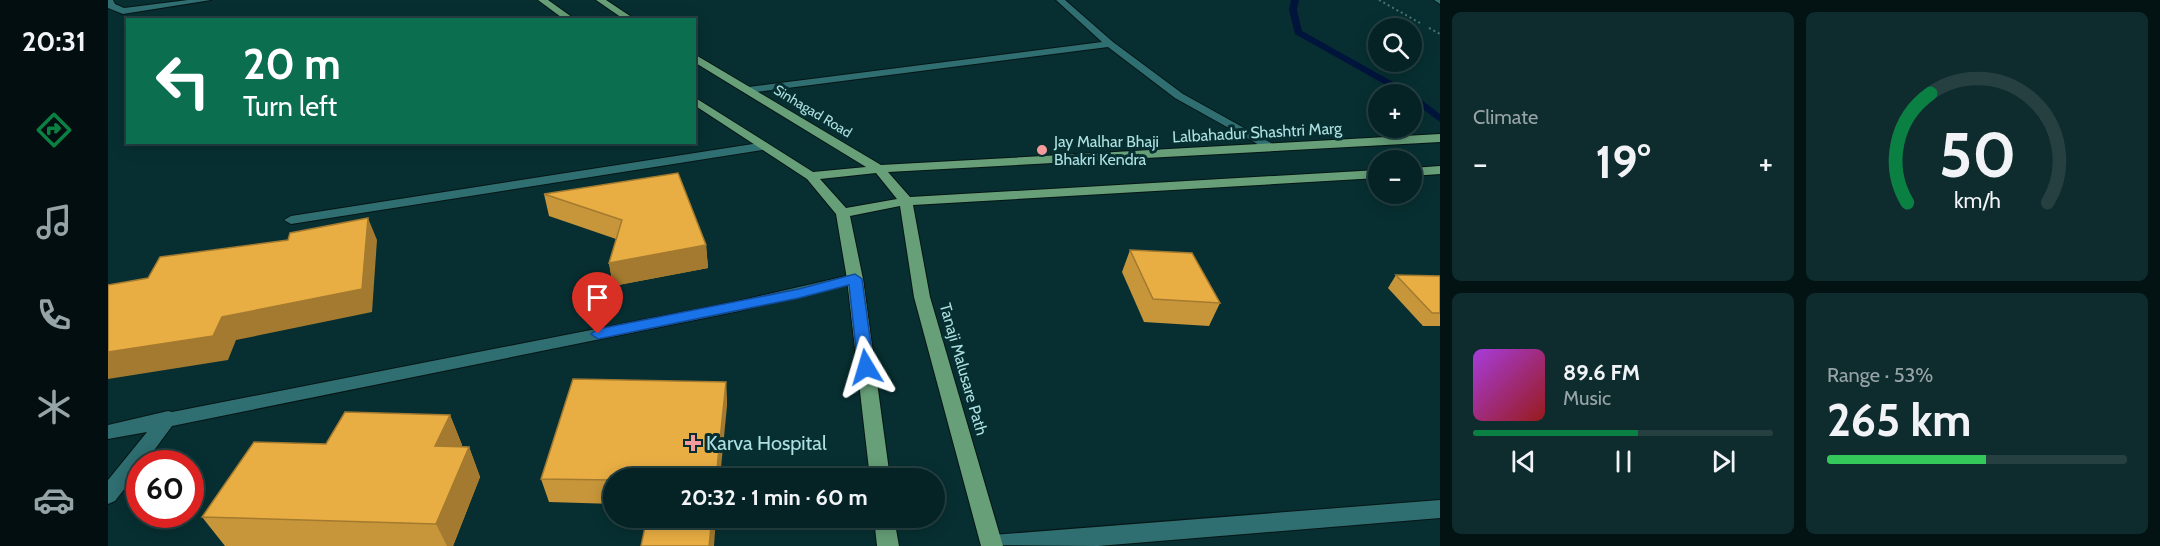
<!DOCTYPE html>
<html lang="en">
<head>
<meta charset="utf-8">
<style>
	body { margin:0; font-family:Cabin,sans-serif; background:#0e2b2d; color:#f1f3f6; height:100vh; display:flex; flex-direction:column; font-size:22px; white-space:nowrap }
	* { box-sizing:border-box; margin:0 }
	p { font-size:20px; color:#97a4a7 }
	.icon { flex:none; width:33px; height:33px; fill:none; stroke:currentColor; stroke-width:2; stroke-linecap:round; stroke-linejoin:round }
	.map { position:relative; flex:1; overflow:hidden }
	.side { display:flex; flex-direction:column; gap:12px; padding:12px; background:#031314; width:720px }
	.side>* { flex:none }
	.banner { position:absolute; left:18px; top:18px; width:570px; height:126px; border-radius:0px; box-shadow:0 3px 15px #0003,0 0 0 2px #264042; background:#0b6e4f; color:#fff; overflow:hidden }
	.controls { position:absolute; left:1260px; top:18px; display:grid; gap:12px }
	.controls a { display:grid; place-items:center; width:54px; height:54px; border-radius:50%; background:#052325; box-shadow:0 3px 15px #0003,0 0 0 2px #264042; font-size:30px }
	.speed { position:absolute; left:18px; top:450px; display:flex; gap:12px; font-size:30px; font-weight:700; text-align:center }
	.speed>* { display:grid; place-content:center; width:78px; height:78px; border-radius:50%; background:#052325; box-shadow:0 3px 15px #0003,0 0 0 2px #264042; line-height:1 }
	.speed .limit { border:9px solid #d22; background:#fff; color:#111 }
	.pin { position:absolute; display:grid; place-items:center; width:51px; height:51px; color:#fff; margin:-62px -26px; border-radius:50% 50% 50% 0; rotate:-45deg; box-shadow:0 0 6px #0007 }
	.pin .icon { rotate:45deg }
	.me { position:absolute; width:66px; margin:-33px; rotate:353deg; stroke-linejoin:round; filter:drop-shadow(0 0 4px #0008) }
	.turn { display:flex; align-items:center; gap:21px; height:126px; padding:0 18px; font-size:27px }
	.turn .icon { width:78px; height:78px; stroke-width:2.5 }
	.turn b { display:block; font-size:42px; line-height:51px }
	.big { font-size:45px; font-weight:700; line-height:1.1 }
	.side .widget { flex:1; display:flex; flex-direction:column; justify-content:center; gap:9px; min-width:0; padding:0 21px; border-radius:9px; background:#0e2b2d }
	.side .dial { align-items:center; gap:0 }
	.dial svg { height:156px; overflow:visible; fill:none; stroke:#264042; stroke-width:7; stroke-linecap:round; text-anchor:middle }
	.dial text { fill:#f1f3f6; stroke:none }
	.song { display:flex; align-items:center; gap:18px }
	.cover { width:72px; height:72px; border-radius:9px; background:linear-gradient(135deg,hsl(280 70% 55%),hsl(0 70% 35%)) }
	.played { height:6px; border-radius:3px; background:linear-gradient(90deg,#0b8043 55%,#264042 55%) }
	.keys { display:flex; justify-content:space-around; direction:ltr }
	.heat { display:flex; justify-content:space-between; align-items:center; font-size:33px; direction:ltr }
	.charge { height:9px; border-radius:4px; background:linear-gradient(90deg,#34c759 53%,#264042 0) }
	.side .tiles { flex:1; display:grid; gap:12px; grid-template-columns:repeat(2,1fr) }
	.trip { position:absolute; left:495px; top:468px; width:342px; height:60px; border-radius:30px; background:#052325; box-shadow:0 3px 15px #0003,0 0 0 2px #264042; font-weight:700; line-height:60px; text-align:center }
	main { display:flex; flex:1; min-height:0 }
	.tabs { display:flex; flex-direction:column; width:108px; justify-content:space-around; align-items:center; background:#020e0f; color:#97a4a7 }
	.tabs .icon { width:42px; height:42px }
	.tabs .current { color:#0b8043 }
	.tabs b { font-size:27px; color:#f1f3f6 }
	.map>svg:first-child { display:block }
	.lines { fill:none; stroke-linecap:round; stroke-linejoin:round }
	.stream { fill:#00143c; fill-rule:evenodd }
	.lane-casing { stroke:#061515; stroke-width:2 }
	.street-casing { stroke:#061515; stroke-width:2 }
	.primary-casing { stroke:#061515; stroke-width:2 }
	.path { stroke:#477476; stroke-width:2; stroke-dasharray:2 3; stroke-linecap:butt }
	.lane { fill:#2f6e71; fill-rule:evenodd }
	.street { fill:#2f6e71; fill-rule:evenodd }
	.primary { fill:#669f78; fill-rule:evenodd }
	.wall { fill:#c8963a }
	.shaded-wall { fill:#a37a2f }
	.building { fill:#e9ae43; stroke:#a37a2f; stroke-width:1.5 }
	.route { fill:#1a73e8; stroke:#114b97; stroke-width:1.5 }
	.poi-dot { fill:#f59b9c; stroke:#072f31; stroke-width:2 }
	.labels { text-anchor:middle; stroke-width:6; stroke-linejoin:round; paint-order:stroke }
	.far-street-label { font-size:14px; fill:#ace0e2; stroke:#072f31 }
	.street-label { font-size:16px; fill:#ace0e2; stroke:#072f31 }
	.poi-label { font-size:16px; fill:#ace0e2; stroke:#072f31; text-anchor:start }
	.near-poi-label { font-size:20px; fill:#ace0e2; stroke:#072f31; text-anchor:start }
</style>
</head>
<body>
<main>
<nav class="tabs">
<b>20:31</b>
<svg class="icon current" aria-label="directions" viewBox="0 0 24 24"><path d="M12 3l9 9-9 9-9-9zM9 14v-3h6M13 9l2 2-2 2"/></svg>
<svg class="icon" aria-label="music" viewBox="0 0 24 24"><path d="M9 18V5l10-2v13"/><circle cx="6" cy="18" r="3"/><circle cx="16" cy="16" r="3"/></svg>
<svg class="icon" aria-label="phone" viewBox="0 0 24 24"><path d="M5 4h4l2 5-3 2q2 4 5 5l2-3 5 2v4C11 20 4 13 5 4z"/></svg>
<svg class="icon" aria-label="climate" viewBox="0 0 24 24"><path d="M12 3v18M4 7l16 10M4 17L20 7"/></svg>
<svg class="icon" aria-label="car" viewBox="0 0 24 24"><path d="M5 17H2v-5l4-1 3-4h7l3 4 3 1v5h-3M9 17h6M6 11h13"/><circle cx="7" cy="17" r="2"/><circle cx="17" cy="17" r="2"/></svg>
</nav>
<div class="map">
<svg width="1332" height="546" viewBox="0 0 1332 546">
	<rect width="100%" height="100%" fill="#072f31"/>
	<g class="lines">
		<path class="stream" d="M1183 0H1191L1189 10 1194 31 1303 92 1332 114V122L1304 101V94H1294L1187 34 1181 10Z"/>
		<g class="lane-casing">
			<g id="lane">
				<path d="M0 0H5L7 4 16 8 80 0H103L15 14 0 8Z"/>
				<path d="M1326 0H1332V4Z"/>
				<path d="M657 142 663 146 661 149 183 224 176 220 183 216Z"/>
				<path d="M1332 500V518L990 546 873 545 876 538 884 535Z"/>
			</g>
		</g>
		<g class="street-casing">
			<g id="street">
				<path d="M948 0H957L1005 42 1075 94 1172 148 1170 151H1162L1067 98 1000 47 640 93 635 90 640 87 994 42Z"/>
				<path d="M747 274 752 276 755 279 752 282 626 312 64 426 36 464H32V469L7 501 0 504V480L39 432 0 439V425L60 411 64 412 626 302Z"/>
			</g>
		</g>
		<g class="primary-casing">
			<g id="primary">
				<path d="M430 0H440L468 20H457Z"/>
				<path d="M488 0H498L528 20H517Z"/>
				<path d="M586 54 773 165 1332 134V142L780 172 802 197 1270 170V178L805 205 822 297 895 546H873L806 297 792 206 742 216 755 279 782 478H762L739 279 728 214 699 179 586 105V97L705 172 758 167 586 62ZM768 173 789 199 738 208 712 179Z"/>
				<path d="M1332 166V174L1304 176V168Z"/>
				<path d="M766 518H786L791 546H769Z"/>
			</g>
		</g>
		<g class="path">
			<path d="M1271 0 1312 23"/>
			<path d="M1321 28 1332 34"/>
		</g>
		<use href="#lane" class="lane"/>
		<use href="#street" class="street"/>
		<use href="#primary" class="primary"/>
	</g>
	<g class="wall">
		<path d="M436 194 598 245 600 268 505 286 501 263 508 239 441 216Z"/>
		<path d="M1022 250 1112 303 1101 326 1036 322 1014 272Z"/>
		<path d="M1288 275 1332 276V326H1315L1280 288Z"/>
		<path d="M618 382 619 406 506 478V504L441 502 433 479Z"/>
		<path d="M342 415 354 445 353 447H361L372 477 345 546H117L94 517 218 444Z"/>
	</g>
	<g class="shaded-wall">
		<path d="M260 218 269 240 264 312 128 340 120 360 0 379V352L114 317Z"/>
		<path d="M598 245 600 268 505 286 501 263Z"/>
		<path d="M618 382 619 406 612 478H608Z"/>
		<path d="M342 415 354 445 340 476 327 446Z"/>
		<path d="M361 447 372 477 345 546H339L328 524Z"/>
		<path d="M604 518H608L606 546H601Z"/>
	</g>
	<g class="building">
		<path d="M570 173 598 245 501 263 514 220 436 194Z"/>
		<path d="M260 218 254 289 114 317 105 336 0 352V285L40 278 52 257 180 240 182 233Z"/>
		<path d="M1022 250 1084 253 1112 303 1045 299Z"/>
		<path d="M1288 275 1332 276V313H1324Z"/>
		<path d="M465 379 618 382 608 478H506V480L433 479Z"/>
		<path d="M237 412 342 415 327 446 361 447 328 524 94 517 146 442 218 444Z"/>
		<path d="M539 518H604L601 546H533Z"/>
	</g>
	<path class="route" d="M747 274 754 279 766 367 758 372 750 367 741 285 691 298 490 339 483 334 490 329 691 289Z"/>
	<g class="poi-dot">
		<circle cx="934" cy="150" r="6"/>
		<path d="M582 434h6v6h6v6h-6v6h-6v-6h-6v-6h6z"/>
	</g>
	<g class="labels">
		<g class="far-street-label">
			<text transform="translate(705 111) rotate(31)" y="5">Sinhagad Road</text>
		</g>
		<g class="street-label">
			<text transform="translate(1149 132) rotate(-3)" y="6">Lalbahadur Shashtri Marg</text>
			<text transform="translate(856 369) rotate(74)" y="6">Tanaji Malusare Path</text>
		</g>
		<g class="poi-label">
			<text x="946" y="147">Jay Malhar Bhaji<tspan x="946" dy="18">Bhakri Kendra</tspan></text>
		</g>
		<g class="near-poi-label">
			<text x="598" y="450">Karva Hospital</text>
		</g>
	</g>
</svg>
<div class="controls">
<a><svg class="icon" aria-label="search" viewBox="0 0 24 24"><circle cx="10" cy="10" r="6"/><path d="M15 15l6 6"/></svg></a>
<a>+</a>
<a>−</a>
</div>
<div class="speed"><div class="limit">60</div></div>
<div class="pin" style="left:490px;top:334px;background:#d93025"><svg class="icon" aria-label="arrive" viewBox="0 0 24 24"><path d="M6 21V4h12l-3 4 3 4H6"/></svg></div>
<svg class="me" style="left:758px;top:367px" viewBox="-20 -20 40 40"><path d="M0-17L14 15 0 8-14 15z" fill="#1a73e8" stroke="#fff" stroke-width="4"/></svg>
<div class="trip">20:32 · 1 min · 60 m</div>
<div class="banner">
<div class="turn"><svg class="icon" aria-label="left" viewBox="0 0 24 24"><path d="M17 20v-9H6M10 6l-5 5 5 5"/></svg><div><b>20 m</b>Turn left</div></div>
</div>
</div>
<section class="side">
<div class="tiles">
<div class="widget"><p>Climate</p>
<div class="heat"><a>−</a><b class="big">19°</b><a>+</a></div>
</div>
<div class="widget dial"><svg viewBox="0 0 100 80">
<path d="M14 69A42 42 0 1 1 86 69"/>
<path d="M14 69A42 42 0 0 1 26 13" stroke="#0b8043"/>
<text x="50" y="56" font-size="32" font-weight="700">50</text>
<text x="50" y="72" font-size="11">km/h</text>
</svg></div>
<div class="widget">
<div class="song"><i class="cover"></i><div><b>89.6 FM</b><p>Music</p></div></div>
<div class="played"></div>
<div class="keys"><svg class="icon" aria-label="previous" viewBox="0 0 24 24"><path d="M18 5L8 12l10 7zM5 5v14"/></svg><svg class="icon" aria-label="pause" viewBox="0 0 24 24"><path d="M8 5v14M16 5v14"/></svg><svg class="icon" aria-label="next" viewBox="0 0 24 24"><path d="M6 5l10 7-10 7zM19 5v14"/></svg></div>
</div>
<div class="widget"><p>Range · 53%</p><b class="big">265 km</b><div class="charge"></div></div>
</div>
</section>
</main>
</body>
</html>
